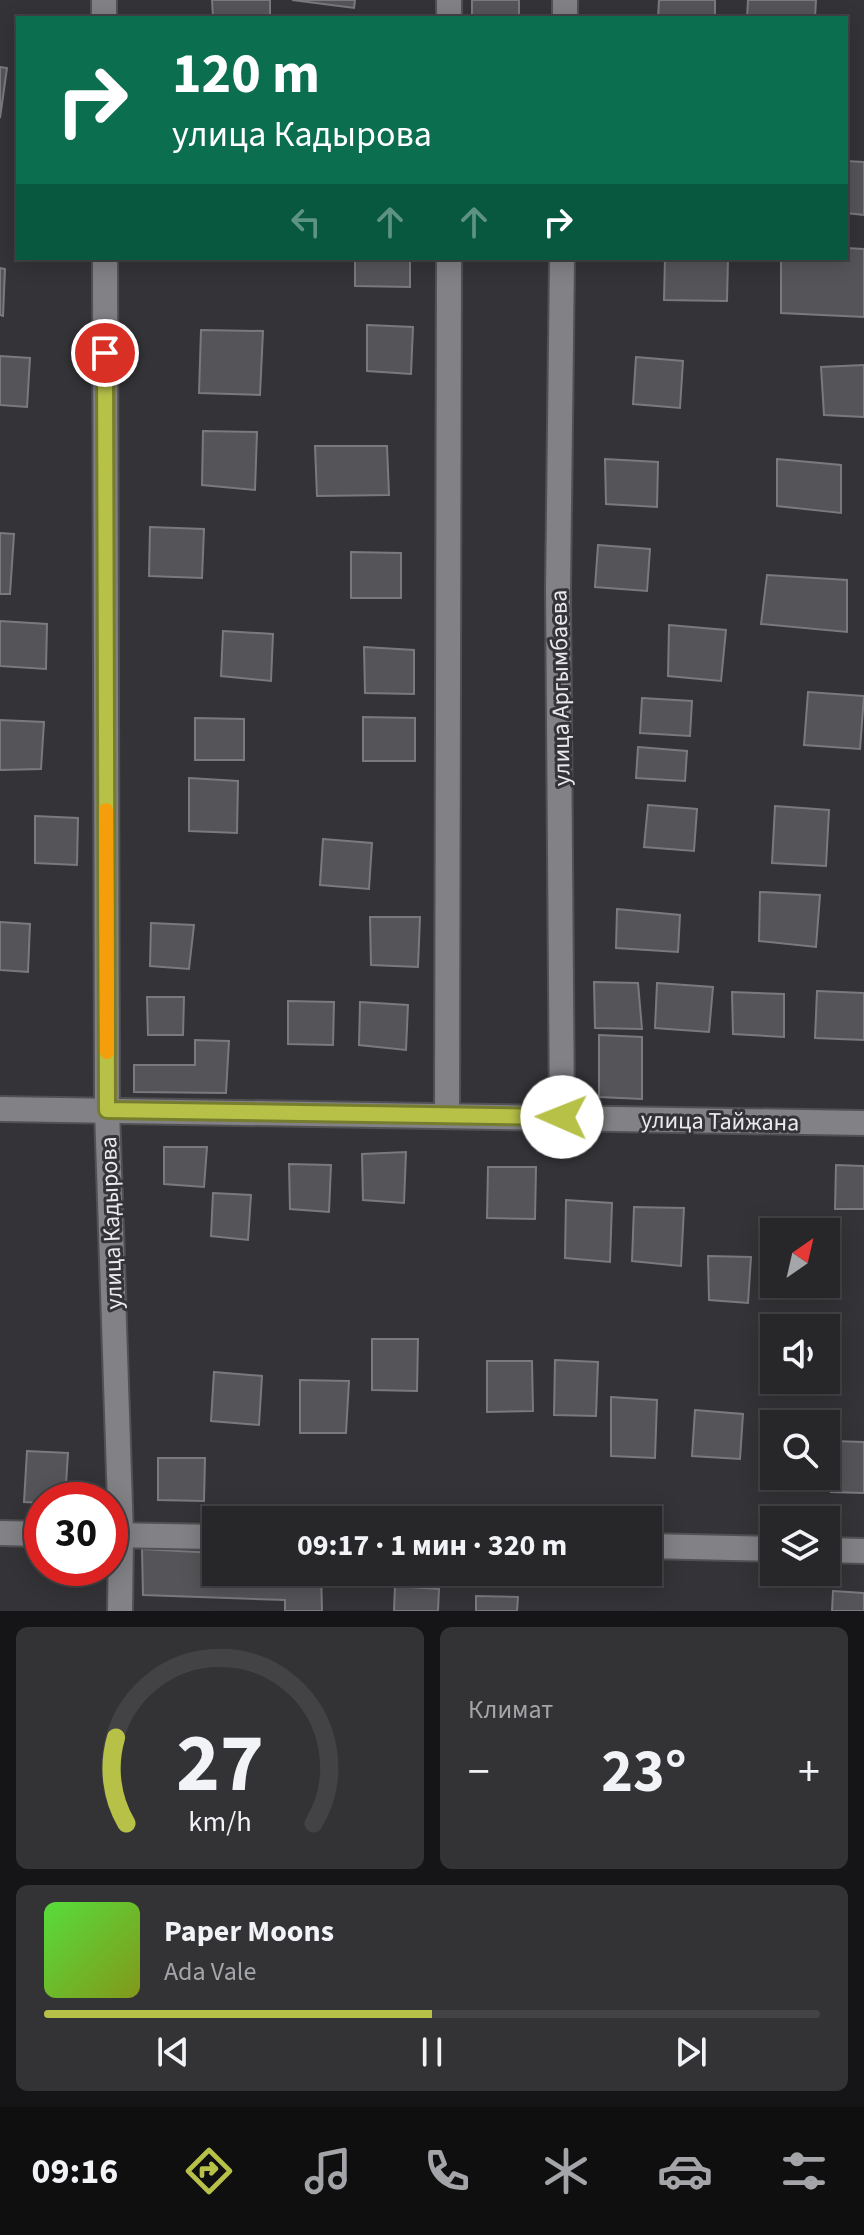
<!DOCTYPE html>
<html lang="ru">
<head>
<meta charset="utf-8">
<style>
	body { margin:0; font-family:"Source Sans 3",sans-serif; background:#333235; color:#f1f3f6; height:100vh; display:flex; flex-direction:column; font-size:30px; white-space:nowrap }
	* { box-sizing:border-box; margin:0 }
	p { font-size:26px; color:#a4a5a8 }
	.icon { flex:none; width:44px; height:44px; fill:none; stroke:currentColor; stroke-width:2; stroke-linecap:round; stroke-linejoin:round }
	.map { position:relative; height:1611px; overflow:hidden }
	.panel { display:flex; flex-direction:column; gap:16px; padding:16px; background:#151517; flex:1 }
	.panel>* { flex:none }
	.guide { position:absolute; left:16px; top:16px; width:832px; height:244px; border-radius:0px; box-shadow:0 4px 20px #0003,0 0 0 2px #434346; background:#0b6e4f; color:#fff; overflow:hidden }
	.needle { width:52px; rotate:34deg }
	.buttons { position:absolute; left:760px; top:1218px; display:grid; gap:16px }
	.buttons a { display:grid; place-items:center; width:80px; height:80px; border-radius:0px; background:#272629; box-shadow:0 4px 20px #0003,0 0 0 2px #434346; font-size:40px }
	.speed { position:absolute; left:24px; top:1482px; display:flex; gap:16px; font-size:40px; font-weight:700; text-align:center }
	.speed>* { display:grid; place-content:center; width:104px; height:104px; border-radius:50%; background:#272629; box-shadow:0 4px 20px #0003,0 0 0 2px #434346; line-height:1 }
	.speed .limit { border:12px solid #d22; background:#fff; color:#111 }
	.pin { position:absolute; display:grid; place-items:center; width:68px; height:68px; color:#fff; margin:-34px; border:4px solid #fff; border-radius:50%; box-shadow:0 2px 8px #0007 }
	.me { position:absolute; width:88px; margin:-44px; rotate:271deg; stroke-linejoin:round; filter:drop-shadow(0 0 6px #0008) }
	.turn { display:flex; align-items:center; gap:28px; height:168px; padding:0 24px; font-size:36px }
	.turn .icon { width:104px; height:104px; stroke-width:2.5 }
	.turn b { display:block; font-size:56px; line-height:68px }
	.lanes { display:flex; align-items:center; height:76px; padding:0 24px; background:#0003; justify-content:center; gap:40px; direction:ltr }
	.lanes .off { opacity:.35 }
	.big { font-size:60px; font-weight:700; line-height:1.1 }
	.panel .widget { flex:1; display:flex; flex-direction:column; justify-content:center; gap:12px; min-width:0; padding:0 28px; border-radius:12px; background:#333235 }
	.panel .dial { align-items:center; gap:0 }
	.dial svg { height:208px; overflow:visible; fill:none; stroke:#434346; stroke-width:7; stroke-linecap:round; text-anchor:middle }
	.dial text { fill:#f1f3f6; stroke:none }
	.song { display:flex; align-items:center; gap:24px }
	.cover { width:96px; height:96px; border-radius:12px; background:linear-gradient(135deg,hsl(110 70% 55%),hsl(70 70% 35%)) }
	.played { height:8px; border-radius:4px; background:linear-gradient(90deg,#b7c148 50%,#434346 50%) }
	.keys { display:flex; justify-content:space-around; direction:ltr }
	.heat { display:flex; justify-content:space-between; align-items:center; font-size:44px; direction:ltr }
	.panel .tiles { flex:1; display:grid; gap:16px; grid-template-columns:1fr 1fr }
	.widget:last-child { grid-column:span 2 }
	.trip { position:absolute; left:202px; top:1506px; width:460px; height:80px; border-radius:0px; background:#272629; box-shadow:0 4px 20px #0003,0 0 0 2px #434346; font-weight:700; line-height:80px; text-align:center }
	.dock { display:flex; height:128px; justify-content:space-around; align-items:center; background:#100f10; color:#a4a5a8 }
	.dock .icon { width:56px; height:56px }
	.dock .selected { color:#b7c148 }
	.dock b { font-size:36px; color:#f1f3f6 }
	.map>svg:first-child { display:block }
	.building { fill:#555458; stroke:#7a797d; stroke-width:2 }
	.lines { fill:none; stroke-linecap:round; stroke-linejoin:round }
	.minor-casing { stroke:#515154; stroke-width:28 }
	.minor { stroke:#828185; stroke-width:24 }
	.route-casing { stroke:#777d2f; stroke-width:20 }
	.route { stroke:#b7c148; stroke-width:14 }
	.slow { stroke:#f59e0b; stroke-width:14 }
	.labels { text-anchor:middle; stroke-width:6; stroke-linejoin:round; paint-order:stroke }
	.street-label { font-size:24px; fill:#eae9ec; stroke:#343337 }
</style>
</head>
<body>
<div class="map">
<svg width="864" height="1611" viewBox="0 0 864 1611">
	<rect width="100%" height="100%" fill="#343337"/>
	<g class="building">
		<path d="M212 0H270V17H213Z"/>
		<path d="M292 0H355L354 8Z"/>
		<rect x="472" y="0" width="47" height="18"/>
		<path d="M659 0H715V18H658Z"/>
		<path d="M748 0H816L815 18H747Z"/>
		<path d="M0 67 7 68 0 118Z"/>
		<path d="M846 161 864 162V215L846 213Z"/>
		<path d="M846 248 864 249V317L781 313V258H846Z"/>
		<path d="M355 258H410V287L355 286Z"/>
		<path d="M665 258H728L727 301 664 300Z"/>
		<path d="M0 268 5 269 3 316 0 315Z"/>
		<path d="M367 325 413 327 411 374 367 371Z"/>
		<path d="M201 330 263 331 260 395 199 393Z"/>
		<path d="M0 356 30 358 27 407 0 405Z"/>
		<path d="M636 357 683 361 680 408 633 404Z"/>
		<path d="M864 365V417L824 415 821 367Z"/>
		<path d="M203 431 257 432 255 490 202 485Z"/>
		<path d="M315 446H387L389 495 317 496Z"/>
		<path d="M605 459 658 462 657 507 606 504Z"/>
		<path d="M777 459 841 465V513L777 506Z"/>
		<path d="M150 527 204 529 202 578 149 576Z"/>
		<path d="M0 533 14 534 10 594H0Z"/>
		<path d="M598 545 650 549 647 591 595 587Z"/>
		<path d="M351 552 401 553V598H351Z"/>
		<path d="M767 575 847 580V632L761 624Z"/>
		<path d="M0 621 47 624 46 669 0 666Z"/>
		<path d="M669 625 726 630 721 681 668 676Z"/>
		<path d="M223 631 273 634 271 681 221 676Z"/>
		<path d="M364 647 414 650V694L365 693Z"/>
		<path d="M808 692 864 696 860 749 804 745Z"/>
		<path d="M642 698 692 701 690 736 640 733Z"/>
		<path d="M363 717 415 718V761H363Z"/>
		<path d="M195 718 244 719V760H195Z"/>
		<path d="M0 720 44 722 41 769 0 770Z"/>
		<path d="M638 747 687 751 685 781 636 778Z"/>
		<path d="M189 778 238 781 237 833 189 831Z"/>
		<path d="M648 805 697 809 694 851 644 847Z"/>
		<path d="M775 806 829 810 826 866 772 863Z"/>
		<path d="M35 816 78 818 77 865 35 863Z"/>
		<path d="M323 839 372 843 369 889 320 885Z"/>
		<path d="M760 892 820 895 816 947 759 941Z"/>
		<path d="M617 909 680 915 678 952 616 948Z"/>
		<path d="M370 917H420L418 967 371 965Z"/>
		<path d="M0 922 30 924 28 972 0 970Z"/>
		<path d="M151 923 194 925 189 969 150 966Z"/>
		<path d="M594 982 638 983 642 1029 595 1028Z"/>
		<path d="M657 983 713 987 709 1032 655 1028Z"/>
		<path d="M817 991 864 993V1040L815 1038Z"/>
		<path d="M732 992 784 994V1037L733 1034Z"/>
		<path d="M147 997H184L183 1035H148Z"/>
		<path d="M288 1001 334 1002 333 1045 288 1044Z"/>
		<path d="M360 1002 408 1005 406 1050 359 1045Z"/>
		<path d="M599 1035 642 1037V1099L599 1097Z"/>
		<path d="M195 1040 229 1041 226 1093 134 1092V1065H195Z"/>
		<path d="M164 1147H207L204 1187 164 1184Z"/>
		<path d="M406 1152 404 1203 363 1200 362 1154Z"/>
		<path d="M289 1164 331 1165 329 1212 290 1209Z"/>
		<path d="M836 1165 864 1166V1209H835Z"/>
		<path d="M488 1167H536L535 1219 487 1218Z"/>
		<path d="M213 1193 251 1195 248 1240 211 1236Z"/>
		<path d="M566 1200 612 1203 610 1262 565 1258Z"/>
		<path d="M634 1207 684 1208 681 1266 632 1261Z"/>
		<path d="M708 1256 751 1257 748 1303 709 1300Z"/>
		<path d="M372 1339H418L417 1391 372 1390Z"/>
		<path d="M555 1360 598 1362 596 1416 554 1415Z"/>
		<path d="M487 1361H532L533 1411 487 1412Z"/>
		<path d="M214 1372 262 1376 259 1425 211 1421Z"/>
		<path d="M300 1380 349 1381 346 1433H300Z"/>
		<path d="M611 1397 657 1400 655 1458 611 1456Z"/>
		<path d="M695 1410 743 1414 740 1459 692 1456Z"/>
		<path d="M764 1435H774V1476H809V1482L766 1481Z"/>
		<path d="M832 1441 864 1442V1493L831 1492Z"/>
		<path d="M27 1451 68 1453 65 1500H42V1503L24 1502Z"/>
		<path d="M158 1458H205L204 1501 158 1500Z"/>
		<path d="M142 1549 216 1553V1572H321L322 1611H285V1600L143 1595Z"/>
		<path d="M395 1586 439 1589 438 1611H394Z"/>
		<path d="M833 1591 864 1593V1611H832Z"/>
		<path d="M476 1596 518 1597 517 1611H476Z"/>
	</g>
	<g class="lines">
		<g class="minor-casing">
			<g id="minor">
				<path d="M104 0V18"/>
				<path d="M449 18V0"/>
				<path d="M565 18V0"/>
				<path d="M105 258 107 1110 121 1535 120 1611"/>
				<path d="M562 258 558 591 562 1117"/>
				<path d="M0 1109 864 1123"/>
				<path d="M447 1116 449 258"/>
				<path d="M0 1533 42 1534"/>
				<path d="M110 1535 216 1537"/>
				<path d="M648 1546 774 1549"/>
				<path d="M826 1550 864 1551"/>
			</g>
		</g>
		<use href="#minor" class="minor"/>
	</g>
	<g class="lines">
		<g class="route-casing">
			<path id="route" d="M105 353 107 1110 562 1117"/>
		</g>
		<use href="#route" class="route"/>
		<path class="slow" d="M106 810 107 1052"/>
	</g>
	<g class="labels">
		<g class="street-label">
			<text transform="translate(560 688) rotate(-91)" y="8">улица Аргымбаева</text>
			<text transform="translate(720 1121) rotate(1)" y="8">улица Тайжана</text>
			<text transform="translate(111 1223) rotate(-92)" y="8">улица Кадырова</text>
		</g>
	</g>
</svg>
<div class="buttons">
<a><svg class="needle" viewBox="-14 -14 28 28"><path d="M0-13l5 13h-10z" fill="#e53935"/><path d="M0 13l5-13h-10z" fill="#a4a5a8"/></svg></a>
<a><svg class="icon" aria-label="sound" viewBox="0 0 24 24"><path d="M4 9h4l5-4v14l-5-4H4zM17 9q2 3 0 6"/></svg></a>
<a><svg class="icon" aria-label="search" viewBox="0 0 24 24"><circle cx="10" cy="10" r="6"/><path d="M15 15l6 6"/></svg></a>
<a><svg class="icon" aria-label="layers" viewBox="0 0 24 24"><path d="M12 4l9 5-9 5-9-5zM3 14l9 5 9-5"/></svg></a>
</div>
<div class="speed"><div class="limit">30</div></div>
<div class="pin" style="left:105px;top:353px;background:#d93025"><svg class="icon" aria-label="arrive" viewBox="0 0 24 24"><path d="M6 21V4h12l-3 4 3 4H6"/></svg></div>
<svg class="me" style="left:562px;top:1117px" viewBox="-20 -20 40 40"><circle r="19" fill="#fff"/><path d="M0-13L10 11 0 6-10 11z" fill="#b7c148"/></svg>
<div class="trip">09:17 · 1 мин · 320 m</div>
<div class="guide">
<div class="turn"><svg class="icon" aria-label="right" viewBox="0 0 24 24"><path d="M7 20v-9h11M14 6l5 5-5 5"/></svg><div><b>120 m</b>улица Кадырова</div></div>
<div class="lanes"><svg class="icon off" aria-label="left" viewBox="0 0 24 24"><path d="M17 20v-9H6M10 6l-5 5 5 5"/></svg><svg class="icon off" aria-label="ahead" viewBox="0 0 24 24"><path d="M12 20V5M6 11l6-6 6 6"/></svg><svg class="icon off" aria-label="ahead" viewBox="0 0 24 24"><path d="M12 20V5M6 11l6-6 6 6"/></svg><svg class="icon" aria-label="right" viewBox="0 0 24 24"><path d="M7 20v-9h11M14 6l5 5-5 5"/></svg></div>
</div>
</div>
<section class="panel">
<div class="tiles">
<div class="widget dial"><svg viewBox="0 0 100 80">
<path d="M14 69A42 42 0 1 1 86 69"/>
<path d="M14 69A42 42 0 0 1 10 36" stroke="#b7c148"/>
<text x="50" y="56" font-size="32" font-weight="700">27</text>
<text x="50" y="72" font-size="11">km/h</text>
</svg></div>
<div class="widget"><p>Климат</p>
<div class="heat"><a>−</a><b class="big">23°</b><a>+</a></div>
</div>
<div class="widget">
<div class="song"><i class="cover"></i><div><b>Paper Moons</b><p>Ada Vale</p></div></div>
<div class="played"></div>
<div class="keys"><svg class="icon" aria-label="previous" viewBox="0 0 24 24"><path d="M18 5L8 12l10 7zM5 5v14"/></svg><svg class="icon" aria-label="pause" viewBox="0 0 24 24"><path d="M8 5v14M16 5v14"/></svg><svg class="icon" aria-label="next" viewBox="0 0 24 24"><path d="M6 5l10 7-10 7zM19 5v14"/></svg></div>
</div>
</div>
</section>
<nav class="dock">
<b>09:16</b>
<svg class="icon selected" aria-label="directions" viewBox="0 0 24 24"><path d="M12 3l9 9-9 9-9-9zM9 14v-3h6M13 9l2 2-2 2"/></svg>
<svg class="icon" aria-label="music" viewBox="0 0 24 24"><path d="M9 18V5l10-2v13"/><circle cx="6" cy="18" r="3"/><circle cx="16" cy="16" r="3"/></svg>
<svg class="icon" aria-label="phone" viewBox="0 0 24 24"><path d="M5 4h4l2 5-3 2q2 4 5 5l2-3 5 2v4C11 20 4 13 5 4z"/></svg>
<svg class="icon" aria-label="climate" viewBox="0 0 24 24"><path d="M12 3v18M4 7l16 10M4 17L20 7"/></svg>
<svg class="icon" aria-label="car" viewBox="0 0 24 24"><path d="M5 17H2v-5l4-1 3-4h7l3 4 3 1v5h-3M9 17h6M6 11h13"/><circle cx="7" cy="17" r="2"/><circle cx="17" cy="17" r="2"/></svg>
<svg class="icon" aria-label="filters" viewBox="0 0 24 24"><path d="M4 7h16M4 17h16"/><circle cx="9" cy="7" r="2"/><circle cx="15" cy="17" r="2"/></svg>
</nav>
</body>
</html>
